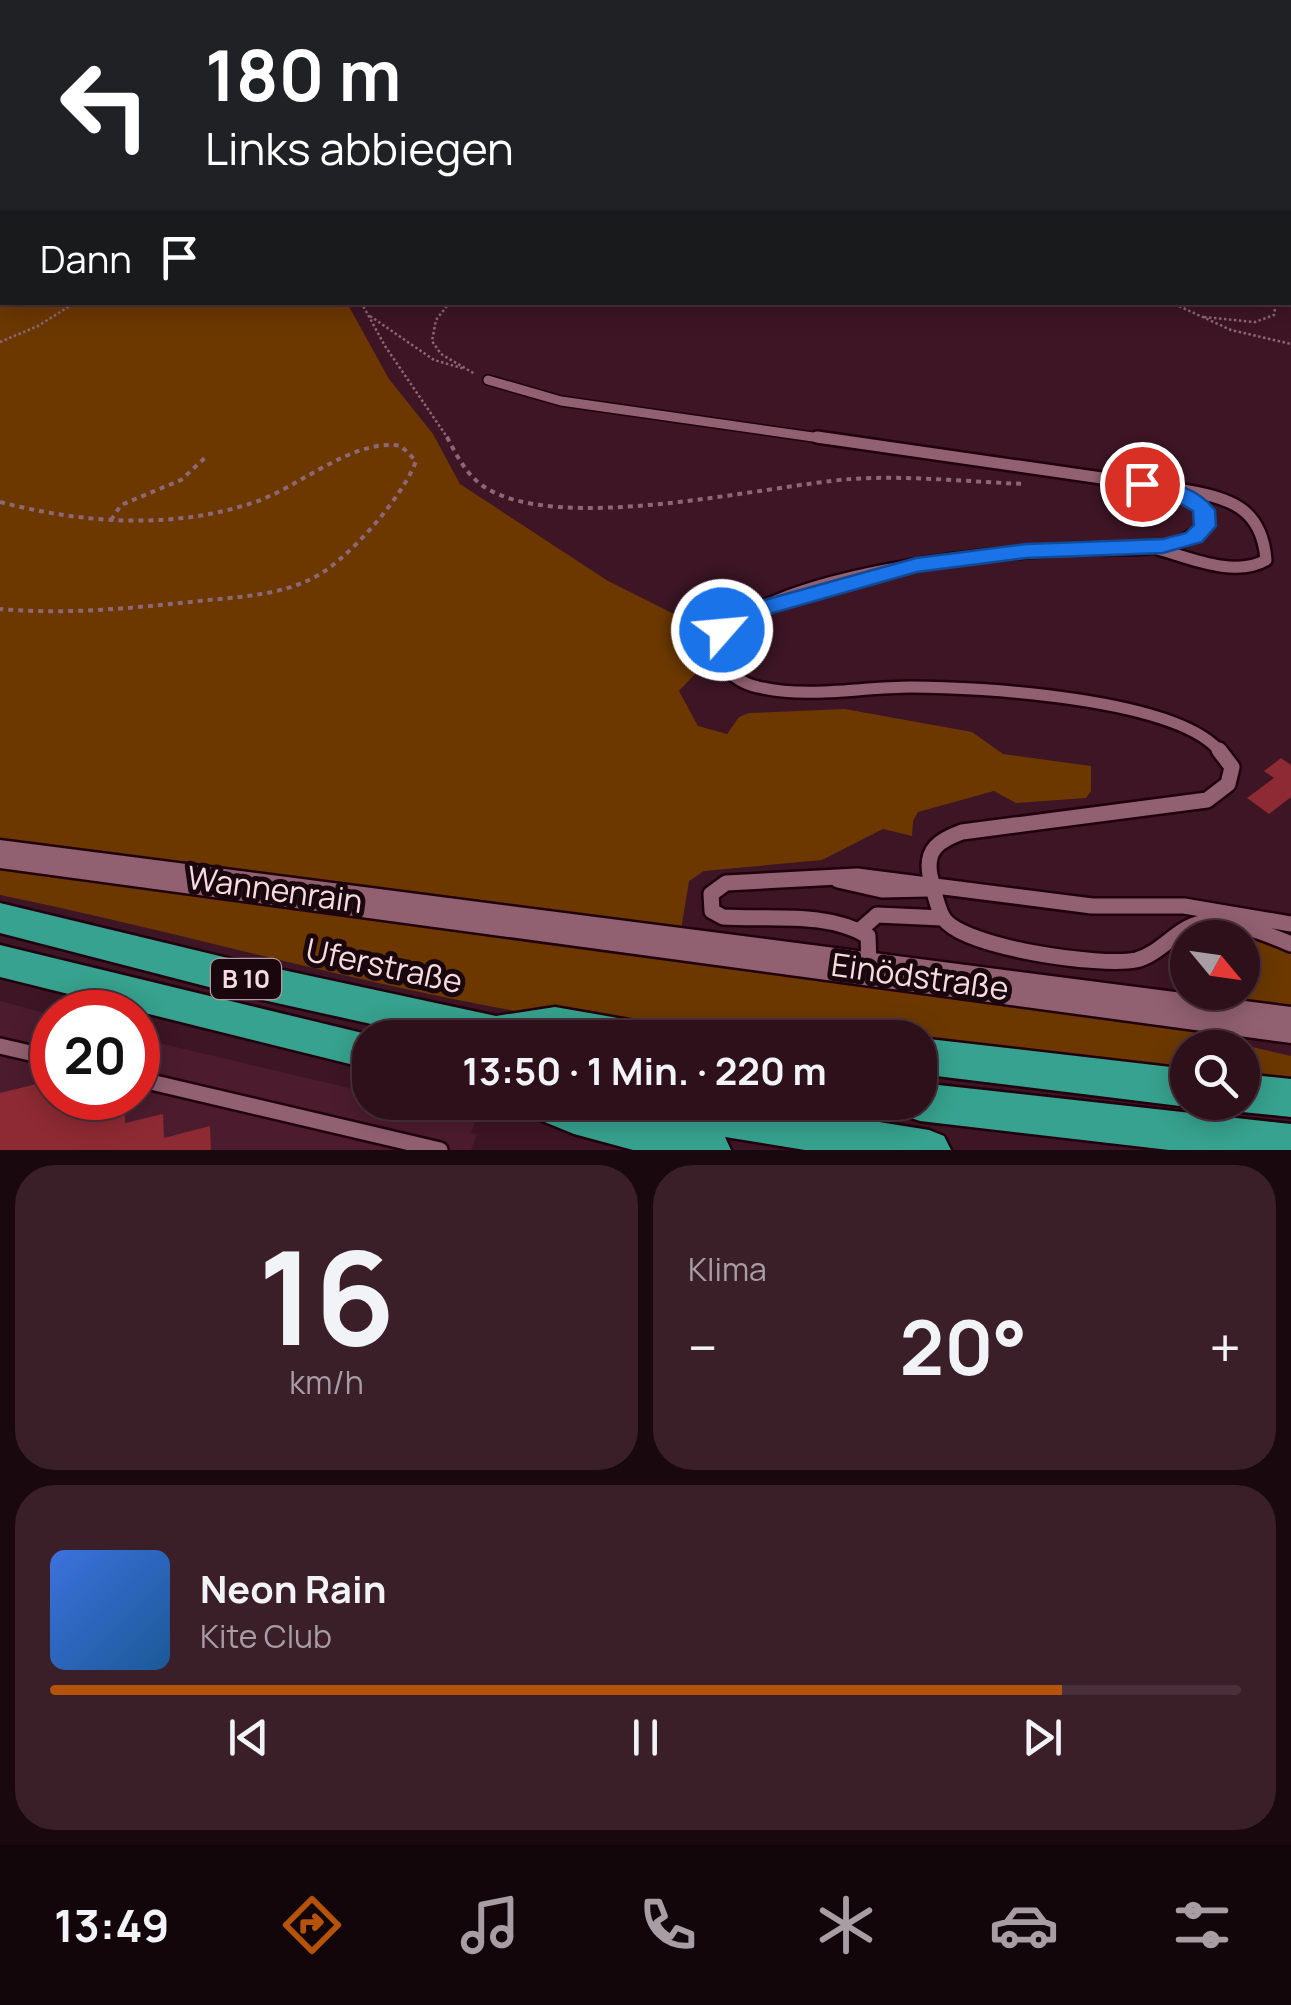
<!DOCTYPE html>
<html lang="de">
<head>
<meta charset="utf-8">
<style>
	body { margin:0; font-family:Manrope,sans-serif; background:#3a1e28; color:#f1f3f6; height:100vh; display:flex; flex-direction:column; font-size:38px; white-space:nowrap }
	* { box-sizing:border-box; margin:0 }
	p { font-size:32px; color:#a79da3 }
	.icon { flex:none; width:55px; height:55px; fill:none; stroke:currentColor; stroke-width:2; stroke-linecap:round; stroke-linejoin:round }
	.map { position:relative; height:1150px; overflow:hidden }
	.sheet { display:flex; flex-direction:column; gap:15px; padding:15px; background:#19090f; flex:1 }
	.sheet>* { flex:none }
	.guide { position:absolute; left:0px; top:0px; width:1292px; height:305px; box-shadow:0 5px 25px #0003,0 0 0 2px #49303a; background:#202124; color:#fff; overflow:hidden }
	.needle { width:65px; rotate:119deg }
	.controls { position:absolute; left:1170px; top:920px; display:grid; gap:20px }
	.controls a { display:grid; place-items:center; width:90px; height:90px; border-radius:50%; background:#2e101b; box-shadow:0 5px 25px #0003,0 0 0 2px #49303a; font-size:50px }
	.speed { position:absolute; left:30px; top:990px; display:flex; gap:20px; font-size:50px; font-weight:700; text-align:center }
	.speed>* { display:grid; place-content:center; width:130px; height:130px; border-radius:50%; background:#2e101b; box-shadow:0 5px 25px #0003,0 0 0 2px #49303a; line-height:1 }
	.speed .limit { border:15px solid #d22; background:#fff; color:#111 }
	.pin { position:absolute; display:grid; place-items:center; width:85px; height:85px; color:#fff; margin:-42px; border:5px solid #fff; border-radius:50%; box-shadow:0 2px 10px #0007 }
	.me { position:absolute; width:110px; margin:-55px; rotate:63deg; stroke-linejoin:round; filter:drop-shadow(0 0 8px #0008) }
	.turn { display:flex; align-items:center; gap:35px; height:210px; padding:0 40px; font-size:45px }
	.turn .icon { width:130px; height:130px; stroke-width:2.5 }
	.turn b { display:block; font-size:70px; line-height:85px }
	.then { display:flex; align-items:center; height:95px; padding:0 40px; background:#0003; gap:20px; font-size:38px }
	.big { font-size:75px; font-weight:700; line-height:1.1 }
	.sheet .tile { flex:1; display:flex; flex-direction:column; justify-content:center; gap:15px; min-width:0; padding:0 35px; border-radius:40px; background:#3a1e28 }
	.sheet .dial { align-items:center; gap:0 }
	.dial b { font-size:130px; line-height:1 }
	.song { display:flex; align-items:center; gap:30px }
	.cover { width:120px; height:120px; border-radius:15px; background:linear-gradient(135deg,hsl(220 70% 55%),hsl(210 70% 35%)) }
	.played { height:10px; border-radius:5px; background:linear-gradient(90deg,#b45309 85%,#49303a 85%) }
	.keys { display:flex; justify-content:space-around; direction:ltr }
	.heat { display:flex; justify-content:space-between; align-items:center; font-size:55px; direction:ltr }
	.sheet .tiles { flex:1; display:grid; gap:15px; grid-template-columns:1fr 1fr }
	.tile:last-child { grid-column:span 2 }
	.trip { position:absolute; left:352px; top:1020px; width:585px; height:100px; border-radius:40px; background:#2e101b; box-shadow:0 5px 25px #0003,0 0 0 2px #49303a; font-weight:700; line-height:100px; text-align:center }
	.menu { display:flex; height:160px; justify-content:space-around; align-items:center; background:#12060b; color:#a79da3 }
	.menu .icon { width:70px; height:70px }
	.menu .current { color:#b45309 }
	.menu b { font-size:45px; color:#f1f3f6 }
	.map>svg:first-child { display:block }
	.built { fill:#4c1c2e }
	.green { fill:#6c3800 }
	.building { fill:#8e2a33 }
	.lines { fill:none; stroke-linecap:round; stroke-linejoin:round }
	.lane-far2-casing { stroke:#21000d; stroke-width:12 }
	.lane-far1-casing { stroke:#21000d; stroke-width:16 }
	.lane-casing { stroke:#21000d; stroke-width:20 }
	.secondary-casing { stroke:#21000d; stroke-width:5 }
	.highway-casing { stroke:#21000d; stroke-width:5 }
	.path-far1 { stroke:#8b6874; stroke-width:2.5; stroke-dasharray:2.5 2.5; stroke-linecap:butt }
	.path { stroke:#8b6874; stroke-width:4; stroke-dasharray:5 5; stroke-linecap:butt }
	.lane-far2 { stroke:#926171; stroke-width:9 }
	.lane-far1 { stroke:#926171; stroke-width:11 }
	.lane { stroke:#926171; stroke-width:15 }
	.secondary { fill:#926171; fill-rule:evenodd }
	.highway { fill:#37a28f; fill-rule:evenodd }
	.route { fill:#1a73e8; stroke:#114b97; stroke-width:2.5 }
	.labels { text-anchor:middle; stroke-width:10; stroke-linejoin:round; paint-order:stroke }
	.shield { fill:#19070d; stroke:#b49ba2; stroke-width:2.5 }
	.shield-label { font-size:25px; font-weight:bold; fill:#f7dbe2 }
	.near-street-label { font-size:32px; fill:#f7dbe2; stroke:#19070d }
</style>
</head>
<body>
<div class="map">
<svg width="1291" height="1150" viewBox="0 0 1291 1150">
	<rect width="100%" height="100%" fill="#3d1524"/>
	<path class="built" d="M0 1001 52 1015V1098H138V1038L370 1093V1102L417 1103 477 1115 471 1133 477 1134 471 1150H0Z"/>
	<g class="green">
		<path d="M0 0H669L2 2V302L347 303 389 379 433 434 460 484 608 581 696 625 689 640 697 672 679 691 698 726 727 734 739 717 749 713 845 709 972 732 1003 754 1091 766V791L1086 798 1016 803 994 791 918 812 913 821 912 836 883 829 822 860 704 871 689 881 681 930 0 841Z"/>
		<path d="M862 0H1291V112L1290 2Z"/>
		<path d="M0 864 1230 1034 1252 1047 1291 1056V1087L1243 1083 1242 1048H1188L1187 1077 920 1048V1038C834 1038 748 1040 662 1032 438 1009 220 940 0 895Z"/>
		<path d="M1241 935 1291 953V1010L1244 1004 1246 965Z"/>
	</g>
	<g class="building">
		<path d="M1281 758 1291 765V797L1269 814 1247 798 1274 778 1264 771Z"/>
		<path d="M49 1081V1098H88L89 1111 125 1101V1123L163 1114 164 1138 210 1126 211 1150H0V1093Z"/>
	</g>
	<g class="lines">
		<g class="lane-far2-casing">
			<path id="lane-far2" d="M488 380 561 401 834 440"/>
		</g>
		<g class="lane-far1-casing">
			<g id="lane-far1">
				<path d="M817 437 1164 487C1184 493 1200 500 1206 522 1196 535 1185 542 1169 545 1136 552 1102 547 1069 549 975 554 788 572 718 635L716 656C726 672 739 683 758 687 808 699 860 687 911 687 978 687 1180 698 1221 753"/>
				<path d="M1158 549C1190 558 1235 578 1266 560 1262 507 1229 498 1183 490"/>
			</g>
		</g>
		<g class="lane-casing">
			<g id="lane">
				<path d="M1219 750 1232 767 1228 784 1207 800 962 832C940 840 925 849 930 875 933 887 937 909 944 919 966 948 1100 967 1136 960 1161 954 1177 927 1202 923 1231 919 1265 933 1291 944"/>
				<path d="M838 880 882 890 928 889"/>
				<path d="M860 930 877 915 943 918"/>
				<path d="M869 964 868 936C826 911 770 920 723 917L712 911 711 894 726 883 857 876 1092 906H1184L1291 924"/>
				<path d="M0 1046 52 1058"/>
				<path d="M138 1079 440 1150"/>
			</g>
		</g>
		<g class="secondary-casing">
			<path id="secondary" d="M0 840 1291 1007V1043L0 868Z"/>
		</g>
		<g class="highway-casing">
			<g id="highway">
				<path d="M0 903 232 959 496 1016 555 1007 658 1025 664 1038H434L232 993 0 933Z"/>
				<path d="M0 945 383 1038H370V1069L0 977Z"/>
				<path d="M920 1038 1188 1069V1102H1200L1188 1107 920 1074Z"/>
				<path d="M1242 1074 1291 1079V1117L1242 1112 1227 1106 1225 1102H1242Z"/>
				<path d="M920 1083 1291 1124V1150H1169L920 1121 905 1116 899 1102H920Z"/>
				<path d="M524 1102H755L929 1130 944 1136 951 1150H805L725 1137 731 1150H633L574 1134 530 1116Z"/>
			</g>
		</g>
		<g class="path-far1">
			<path d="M552 0 565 2"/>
			<path d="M859 0 863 2"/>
			<path d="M895 0 903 2"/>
			<path d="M251 2 261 0"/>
			<path d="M404 2 409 0"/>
			<path d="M361 302 385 346 449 440"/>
			<path d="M450 302 436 320 432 341 441 354 475 374"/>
			<path d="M1170 302 1231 330 1291 344"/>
			<path d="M370 316 434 360 465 369"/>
			<path d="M1204 317 1255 322 1274 315 1276 302"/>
			<path d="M0 342 38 326 76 302"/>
		</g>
		<g class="path">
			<path d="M447 437C457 456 466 474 483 486 557 536 761 486 851 479 908 475 969 482 1026 484"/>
			<path d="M0 502C81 523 171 530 252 503 297 489 354 437 401 446L416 461C403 497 346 563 311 579 276 596 236 597 199 601 132 608 67 615 0 609"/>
			<path d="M111 520 121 505 181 480 208 455"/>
		</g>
		<use href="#lane-far2" class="lane-far2"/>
		<use href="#lane-far1" class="lane-far1"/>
		<use href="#lane" class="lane"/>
		<use href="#secondary" class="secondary"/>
		<use href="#highway" class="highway"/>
	</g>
	<path class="route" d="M1142 478C1171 483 1196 486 1215 510L1216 526 1202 542 1163 553 1026 558 917 572 755 618 722 638 710 630 739 607 916 558 1026 544 1163 539 1186 533 1194 525 1193 511 1166 495 1135 489 1132 484Z"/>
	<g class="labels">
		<rect class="shield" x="211" y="959" width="70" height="40" rx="8"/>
		<g class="shield-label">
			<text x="246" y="988">B 10</text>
		</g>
		<g class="near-street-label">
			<text transform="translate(275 890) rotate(8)" y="11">Wannenrain</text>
			<text transform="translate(384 966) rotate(12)" y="11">Uferstraße</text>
			<text transform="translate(920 977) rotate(8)" y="11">Einödstraße</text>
		</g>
	</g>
</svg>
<div class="controls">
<a><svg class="needle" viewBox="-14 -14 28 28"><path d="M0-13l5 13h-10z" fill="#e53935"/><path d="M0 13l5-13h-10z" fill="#a79da3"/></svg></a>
<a><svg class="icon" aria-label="search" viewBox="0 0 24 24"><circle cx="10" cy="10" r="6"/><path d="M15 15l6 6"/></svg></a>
</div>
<div class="speed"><div class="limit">20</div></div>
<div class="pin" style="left:1142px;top:484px;background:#d93025"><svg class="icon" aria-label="arrive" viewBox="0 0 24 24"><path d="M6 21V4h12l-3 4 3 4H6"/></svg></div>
<svg class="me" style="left:722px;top:630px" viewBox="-20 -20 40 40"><circle r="17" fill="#1a73e8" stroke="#fff" stroke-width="3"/><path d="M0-11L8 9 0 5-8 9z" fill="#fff"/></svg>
<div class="trip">13:50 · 1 Min. · 220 m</div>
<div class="guide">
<div class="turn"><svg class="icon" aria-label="left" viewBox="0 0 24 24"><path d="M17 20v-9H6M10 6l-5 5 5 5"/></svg><div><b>180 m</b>Links abbiegen</div></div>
<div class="then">Dann<svg class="icon" aria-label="arrive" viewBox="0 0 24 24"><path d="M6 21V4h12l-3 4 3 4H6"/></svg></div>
</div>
</div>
<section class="sheet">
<div class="tiles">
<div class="tile dial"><b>16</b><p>km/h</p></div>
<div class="tile"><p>Klima</p>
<div class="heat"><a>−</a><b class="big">20°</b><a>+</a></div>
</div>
<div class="tile">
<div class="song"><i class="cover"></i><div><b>Neon Rain</b><p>Kite Club</p></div></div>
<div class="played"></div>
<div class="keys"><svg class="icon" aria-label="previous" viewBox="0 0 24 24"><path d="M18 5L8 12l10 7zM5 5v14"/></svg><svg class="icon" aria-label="pause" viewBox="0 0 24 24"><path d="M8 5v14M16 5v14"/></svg><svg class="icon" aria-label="next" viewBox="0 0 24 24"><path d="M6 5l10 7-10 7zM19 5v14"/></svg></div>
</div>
</div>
</section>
<nav class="menu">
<b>13:49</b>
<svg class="icon current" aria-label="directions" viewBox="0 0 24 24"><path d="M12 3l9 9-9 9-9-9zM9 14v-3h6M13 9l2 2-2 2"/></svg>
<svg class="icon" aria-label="music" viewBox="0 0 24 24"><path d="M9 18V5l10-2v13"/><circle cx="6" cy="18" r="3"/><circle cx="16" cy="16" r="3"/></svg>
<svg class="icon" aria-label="phone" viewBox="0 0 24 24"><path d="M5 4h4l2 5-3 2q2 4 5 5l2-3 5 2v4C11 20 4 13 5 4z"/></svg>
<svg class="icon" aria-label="climate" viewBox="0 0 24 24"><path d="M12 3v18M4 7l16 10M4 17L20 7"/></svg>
<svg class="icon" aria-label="car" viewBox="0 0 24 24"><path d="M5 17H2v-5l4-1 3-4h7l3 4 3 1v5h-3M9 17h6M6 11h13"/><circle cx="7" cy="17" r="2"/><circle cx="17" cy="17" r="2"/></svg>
<svg class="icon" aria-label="filters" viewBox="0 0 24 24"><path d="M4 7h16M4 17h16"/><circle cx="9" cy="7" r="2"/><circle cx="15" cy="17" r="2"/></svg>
</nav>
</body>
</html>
